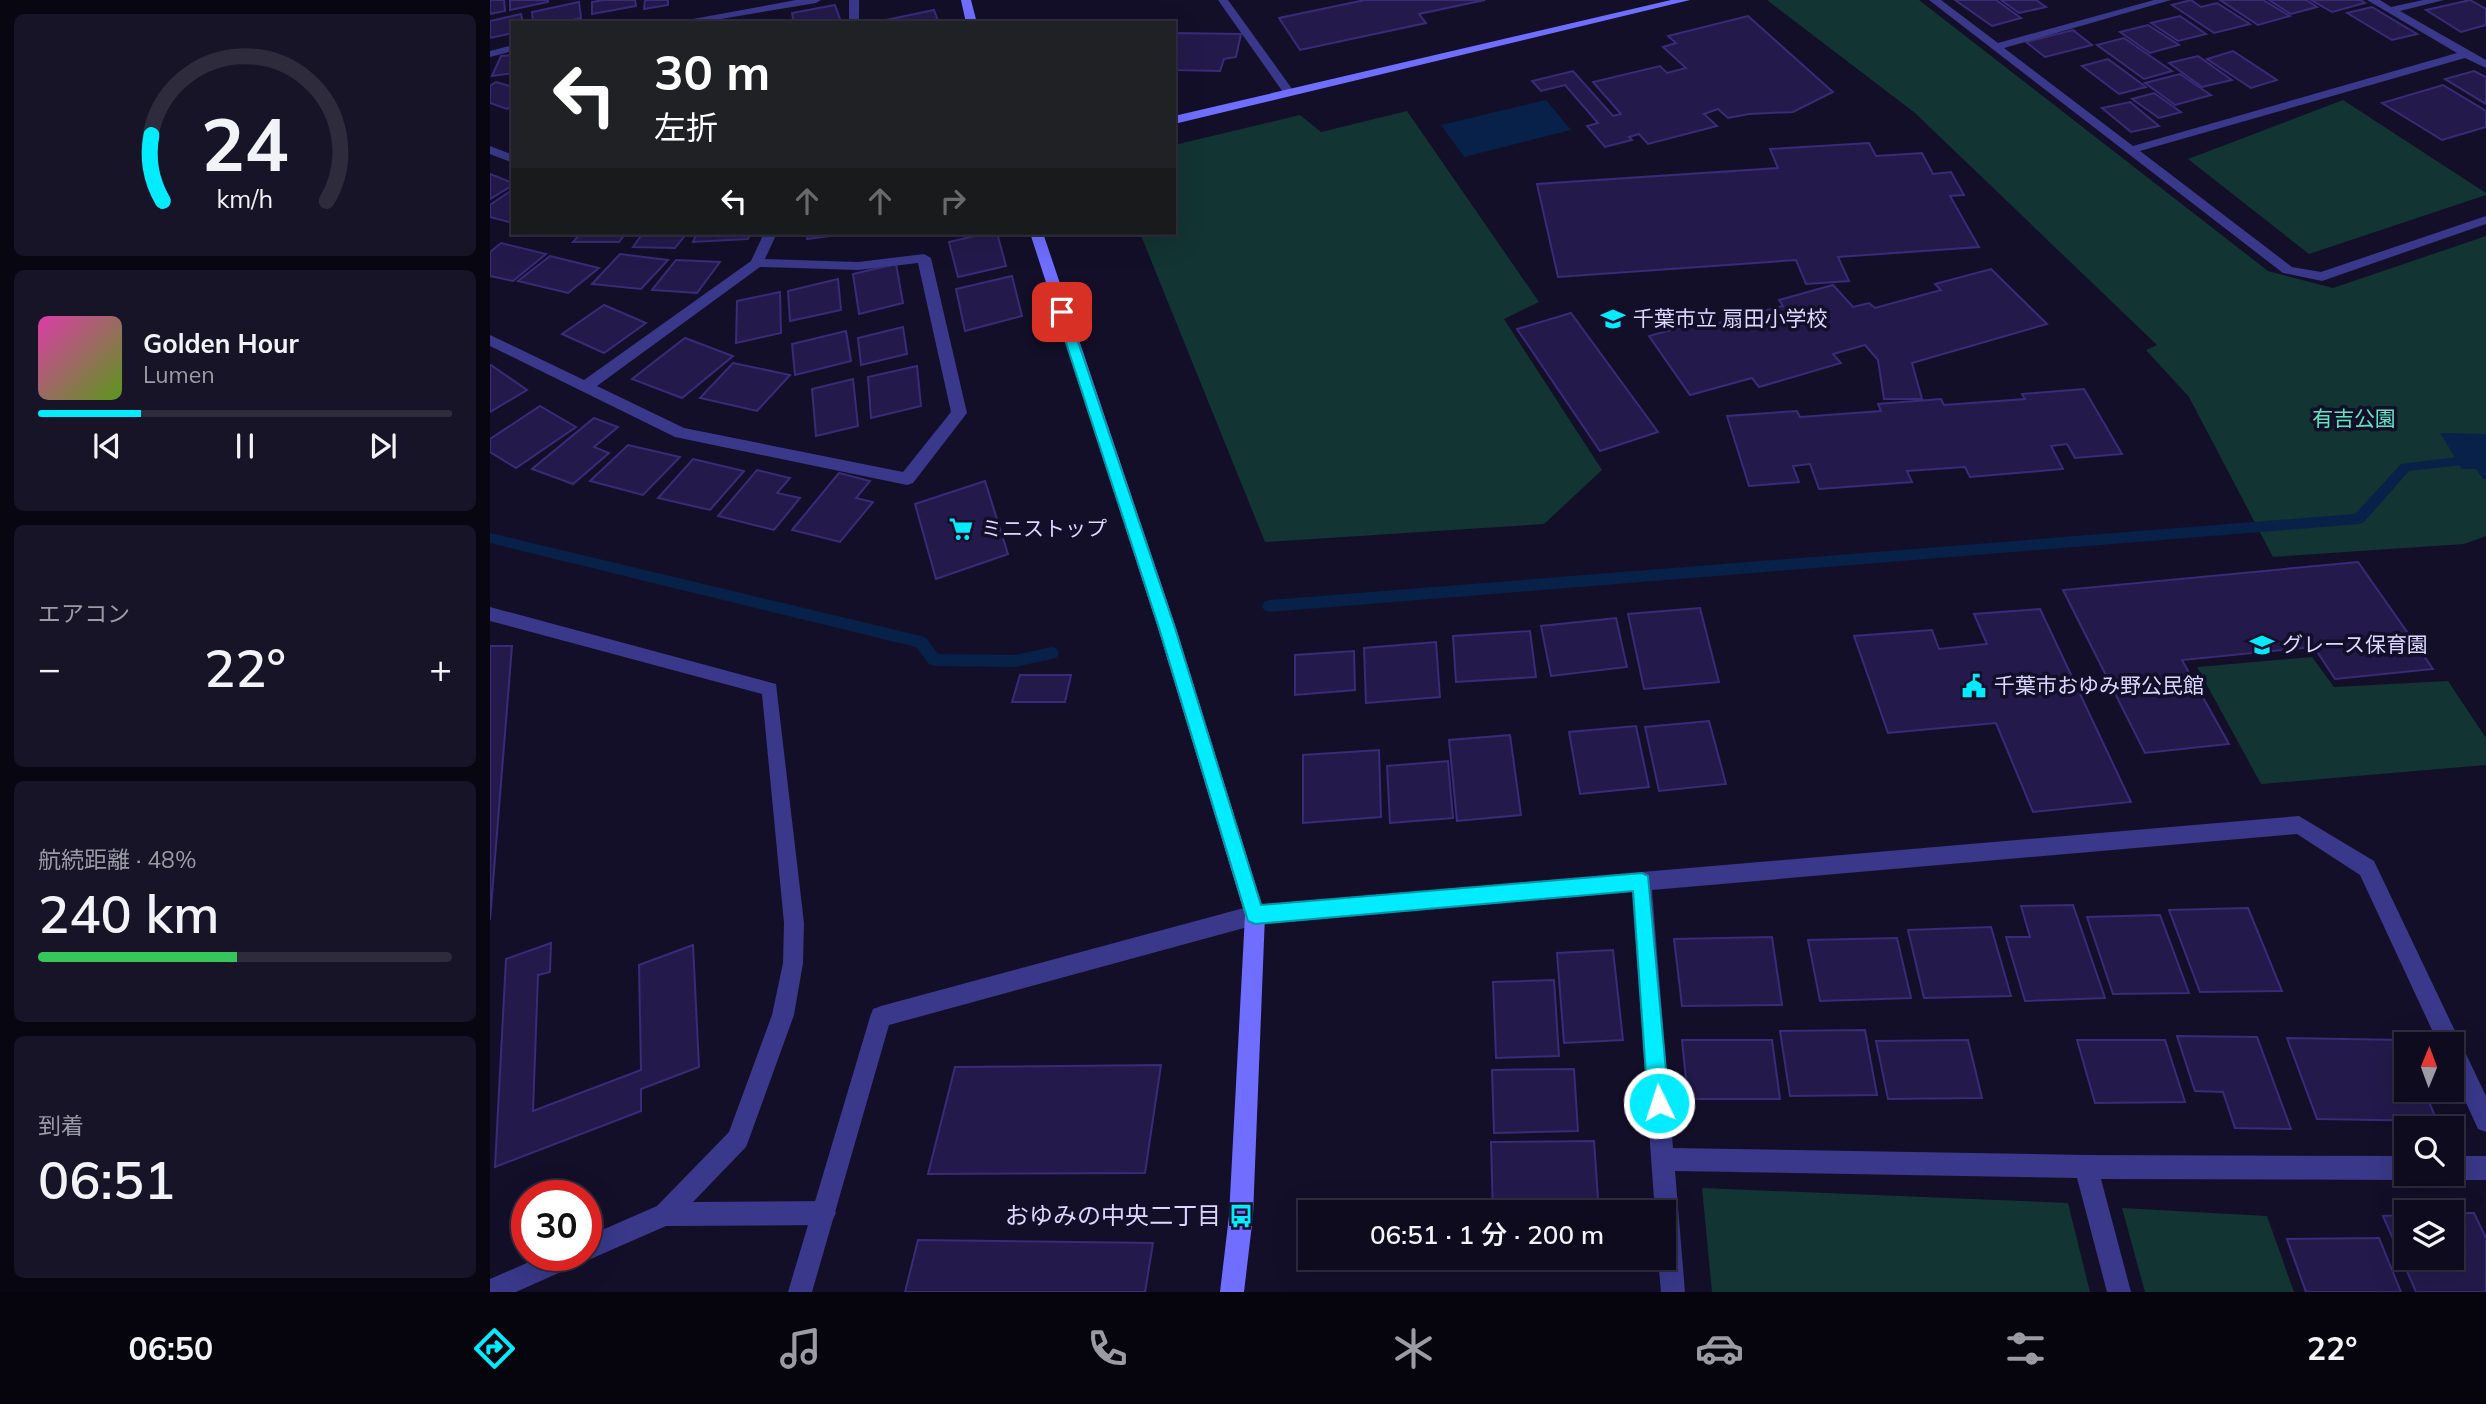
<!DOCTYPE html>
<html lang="ja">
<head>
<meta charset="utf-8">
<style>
	body { margin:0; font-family:Mulish,"Noto Sans JP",sans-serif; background:#171428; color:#f1f3f6; height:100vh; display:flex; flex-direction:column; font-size:26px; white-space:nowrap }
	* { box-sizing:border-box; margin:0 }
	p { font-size:23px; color:#9b9ba4 }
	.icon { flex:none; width:38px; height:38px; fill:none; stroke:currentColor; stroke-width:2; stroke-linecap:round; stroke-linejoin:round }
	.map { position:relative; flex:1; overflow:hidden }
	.sheet { display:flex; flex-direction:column; gap:14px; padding:14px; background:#080611; width:490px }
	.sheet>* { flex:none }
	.hud { position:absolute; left:21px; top:21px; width:665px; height:214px; border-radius:0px; box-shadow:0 7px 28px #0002,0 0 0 2px #2e2b3d; background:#202124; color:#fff; overflow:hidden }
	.needle { width:46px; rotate:1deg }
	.tools { position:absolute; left:1904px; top:1032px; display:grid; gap:14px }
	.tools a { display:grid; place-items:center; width:70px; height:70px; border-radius:0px; background:#0e0b1f; box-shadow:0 7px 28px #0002,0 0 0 2px #2e2b3d; font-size:35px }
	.speed { position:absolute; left:21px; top:1180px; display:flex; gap:14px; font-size:35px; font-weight:700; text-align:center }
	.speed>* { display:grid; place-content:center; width:91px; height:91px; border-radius:50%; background:#0e0b1f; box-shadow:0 7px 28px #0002,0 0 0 2px #2e2b3d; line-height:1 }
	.speed .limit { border:10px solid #d22; background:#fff; color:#111 }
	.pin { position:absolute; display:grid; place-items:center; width:60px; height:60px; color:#fff; margin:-30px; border-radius:14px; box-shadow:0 4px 10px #0006 }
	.me { position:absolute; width:77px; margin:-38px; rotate:356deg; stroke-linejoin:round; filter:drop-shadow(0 0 5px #0008) }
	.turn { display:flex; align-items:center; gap:24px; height:147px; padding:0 28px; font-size:32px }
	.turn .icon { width:91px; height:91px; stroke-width:2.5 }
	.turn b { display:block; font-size:49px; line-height:60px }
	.lanes { display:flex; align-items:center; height:66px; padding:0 28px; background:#0003; justify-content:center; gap:35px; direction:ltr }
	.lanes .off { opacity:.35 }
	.big { font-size:52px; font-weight:600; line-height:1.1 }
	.sheet .tile { flex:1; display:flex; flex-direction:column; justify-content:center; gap:10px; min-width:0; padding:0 24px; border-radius:10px; background:#171428 }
	.sheet .dial { align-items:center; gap:0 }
	.dial svg { height:182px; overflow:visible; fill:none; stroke:#2e2b3d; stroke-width:7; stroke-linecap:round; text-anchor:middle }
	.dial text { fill:#f1f3f6; stroke:none }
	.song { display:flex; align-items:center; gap:21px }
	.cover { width:84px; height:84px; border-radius:10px; background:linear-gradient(135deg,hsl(320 70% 55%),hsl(90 70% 35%)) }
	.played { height:7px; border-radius:4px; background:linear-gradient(90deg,#03ecff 25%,#2e2b3d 25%) }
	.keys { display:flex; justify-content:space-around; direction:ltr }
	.heat { display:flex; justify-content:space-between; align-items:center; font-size:38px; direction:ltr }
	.charge { height:10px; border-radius:5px; background:linear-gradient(90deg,#34c759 48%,#2e2b3d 0) }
	.trip { position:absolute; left:808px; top:1200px; width:378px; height:70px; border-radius:0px; background:#0e0b1f; box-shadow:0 7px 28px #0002,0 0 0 2px #2e2b3d; font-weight:600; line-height:70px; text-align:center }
	.tabs { display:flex; height:112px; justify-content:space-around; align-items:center; background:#06040c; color:#9b9ba4 }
	.tabs .icon { width:49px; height:49px }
	.tabs .selected { color:#03ecff }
	.tabs b { font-size:32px; color:#f1f3f6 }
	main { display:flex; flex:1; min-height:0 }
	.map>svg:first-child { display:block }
	.green { fill:#123432 }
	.water { fill:#082149 }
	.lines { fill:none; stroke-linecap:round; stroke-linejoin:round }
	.stream { fill:#082149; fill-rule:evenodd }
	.building { fill:#231a4b; stroke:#392b78; stroke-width:2 }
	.lane { fill:#39388a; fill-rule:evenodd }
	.street { fill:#39388a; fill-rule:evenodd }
	.secondary { fill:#6f6eff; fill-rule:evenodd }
	.route { fill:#03ecff; stroke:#0299a6; stroke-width:2 }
	.labels { text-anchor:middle; stroke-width:7; stroke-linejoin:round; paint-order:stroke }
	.poi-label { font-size:21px; fill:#dbd7ff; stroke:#130f29; text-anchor:start }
	.park-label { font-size:21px; fill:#5de5c0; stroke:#130f29 }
	.near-poi-label { font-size:24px; fill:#dbd7ff; stroke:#130f29; text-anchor:end }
</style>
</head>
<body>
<main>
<section class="sheet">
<div class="tile dial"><svg viewBox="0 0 100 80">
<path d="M14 69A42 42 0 1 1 86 69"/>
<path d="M14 69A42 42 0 0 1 9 40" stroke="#03ecff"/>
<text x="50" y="56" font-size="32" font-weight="700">24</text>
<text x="50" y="72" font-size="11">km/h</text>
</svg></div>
<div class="tile">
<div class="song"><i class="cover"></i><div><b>Golden Hour</b><p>Lumen</p></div></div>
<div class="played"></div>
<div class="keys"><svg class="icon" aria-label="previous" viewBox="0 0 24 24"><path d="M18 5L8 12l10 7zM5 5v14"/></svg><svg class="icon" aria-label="pause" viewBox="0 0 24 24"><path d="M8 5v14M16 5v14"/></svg><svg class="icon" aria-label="next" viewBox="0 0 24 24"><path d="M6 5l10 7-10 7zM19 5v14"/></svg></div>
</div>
<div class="tile"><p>エアコン</p>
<div class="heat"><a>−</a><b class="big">22°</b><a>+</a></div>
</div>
<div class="tile"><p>航続距離 · 48%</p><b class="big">240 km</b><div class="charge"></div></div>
<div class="tile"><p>到着</p><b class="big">06:51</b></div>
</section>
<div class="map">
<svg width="1996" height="1292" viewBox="0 0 1996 1292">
	<rect width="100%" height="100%" fill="#130f29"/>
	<g class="green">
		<path d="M1277 0H1429L1778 271 1843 288 1996 236V536L1974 544 1783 557 1699 397 1656 350 1667 345 1425 113Z"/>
		<path d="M1853 100 1996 193V195L1819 254 1698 159Z"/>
		<path d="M917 111 1049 302 1014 319 1112 470 1054 524 775 542 650 233H684V145L810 115 831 132Z"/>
		<path d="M1822 657 1844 687 1958 681 1996 738V765L1771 784 1707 667Z"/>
		<path d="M1212 1188 1578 1203 1600 1292H1222Z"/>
		<path d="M1632 1208 1777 1216 1804 1292H1655Z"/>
	</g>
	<g class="water">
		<path d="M1056 100 1081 130 974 157 951 125Z"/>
		<path d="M1950 433 1996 434V479H1993L1986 469H1972Z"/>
	</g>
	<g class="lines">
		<g class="stream">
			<path d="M1968 457 1972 459 1974 462 1972 465 1919 471 1874 522 1869 524 779 612 774 610 772 606 774 602 779 600 1865 514 1911 464Z"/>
			<path d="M0 533 431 636 436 638 448 654 525 655 562 647 567 649 569 653 567 657 562 659 525 667 444 666 439 664 426 647 0 543Z"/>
		</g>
	</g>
	<g class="building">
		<path d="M0 0H14L15 11 0 14Z"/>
		<path d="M20 0H58V2L20 10Z"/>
		<path d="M114 0H145L146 6 102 14V2Z"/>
		<path d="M155 0H178V5L154 9Z"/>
		<path d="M875 0H995L929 14 936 23 810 50 789 18Z"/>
		<path d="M1465 0H1506L1531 18 1502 26Z"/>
		<path d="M1511 0H1546L1556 7 1529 13Z"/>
		<path d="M1701 0 1711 7 1727 3 1760 24 1724 33 1682 5Z"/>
		<path d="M1730 0H1773L1800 16 1768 25Z"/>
		<path d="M1779 0H1816L1827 7 1801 14Z"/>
		<path d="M1821 0H1870L1875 3 1842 12Z"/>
		<path d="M1980 0 1996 9V25L1971 32 1936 10Z"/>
		<path d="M89 2 91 18 70 23H43L42 12Z"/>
		<path d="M345 5 351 22 304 23 302 13Z"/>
		<path d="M1882 7 1927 34 1902 40 1857 13Z"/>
		<path d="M444 10 449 23H397L396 20Z"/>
		<path d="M31 14 33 23H23V33L0 38V21Z"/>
		<path d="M1258 16 1343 92 1303 112 1259 114 1238 118 1228 109 1214 114 1227 126 1158 144 1149 134 1139 137 1142 140 1115 147 1097 126 1108 123 1075 85 1051 91 1042 81 1083 71 1123 116 1131 114 1103 82 1170 66 1177 73 1196 68 1173 47 1186 43 1178 36Z"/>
		<path d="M1690 16 1716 34 1688 41 1661 23Z"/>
		<path d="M1658 25 1689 45 1660 53 1630 32Z"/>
		<path d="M1583 30 1602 45 1555 57 1536 42Z"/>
		<path d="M684 33 751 34 746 57 734 59 730 71 684 70Z"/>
		<path d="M1634 38 1682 71 1654 79 1607 45Z"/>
		<path d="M1743 51 1787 80 1761 88 1717 59Z"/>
		<path d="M23 55V73L2 76 11 56Z"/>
		<path d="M1708 56 1742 80 1712 87 1679 63Z"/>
		<path d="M1618 59 1656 87 1629 94 1592 66Z"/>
		<path d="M1984 71 1996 77V104L1955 79Z"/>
		<path d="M1690 74 1721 95 1685 105 1655 83Z"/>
		<path d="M6 82 23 87V105L17 109 0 103V86Z"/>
		<path d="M1953 85 1996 111V127L1952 140 1892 103Z"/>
		<path d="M1664 93 1691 112 1669 118 1642 99Z"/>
		<path d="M1640 102 1669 126 1641 132 1612 108Z"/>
		<path d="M1379 143 1386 156 1432 153 1443 174 1461 172 1474 195 1460 196 1489 247 1348 257 1359 281 1316 284 1306 260 1068 277 1047 184 1288 168 1280 149Z"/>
		<path d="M0 174 23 183V185L0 199Z"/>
		<path d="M22 190 23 223 0 217V205Z"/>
		<path d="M91 233H136L129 242H83Z"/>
		<path d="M153 233H197L185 248 143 247Z"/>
		<path d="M207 233H261L258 239 203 242Z"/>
		<path d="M318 233H363L317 239Z"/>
		<path d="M497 233H507L516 266 468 277 459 242Z"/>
		<path d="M11 243 56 254 23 281 0 276V252Z"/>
		<path d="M130 254 178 260 151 289 102 284Z"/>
		<path d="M60 256 109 268 78 293 28 281Z"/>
		<path d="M186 260 230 262 207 293 162 290Z"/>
		<path d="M406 264 413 303 369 314 363 274Z"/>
		<path d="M1501 269 1557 324 1422 363 1432 399H1394L1388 360 1375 345 1343 354 1351 363 1269 387 1262 378 1200 395 1159 336 1217 320 1221 325 1293 306 1289 300 1343 285 1363 307 1379 303 1385 308 1451 290 1445 284Z"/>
		<path d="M522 276 532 316 475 331 466 289Z"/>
		<path d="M348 279 351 310 300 321 298 291Z"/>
		<path d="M290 292 291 333 246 343 247 301Z"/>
		<path d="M114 305 156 323 114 353 72 334Z"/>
		<path d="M1081 313 1168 432 1110 451 1027 329Z"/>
		<path d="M413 327 417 354 371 365 368 338Z"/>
		<path d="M356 331 361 361 305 375 302 344Z"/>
		<path d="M195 338 243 356 192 398 142 379Z"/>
		<path d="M243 363 300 375 267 411 210 398Z"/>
		<path d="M1 365 37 390 0 412V366Z"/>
		<path d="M427 366 431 406 381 418 378 377Z"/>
		<path d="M363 379 368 426 326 436 322 389Z"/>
		<path d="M1594 389 1632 454 1585 458 1577 444 1561 446 1573 469 1480 477 1475 467 1417 471 1422 482 1329 489 1320 464 1303 466 1309 482 1259 486 1237 416 1307 411 1310 417 1391 411 1388 404 1451 399 1454 405 1535 399 1532 394Z"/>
		<path d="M50 406 86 427 26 468 0 452V439Z"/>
		<path d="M104 418 128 427 104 447 119 453 83 484 42 469Z"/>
		<path d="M138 445 190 457 153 495 100 481Z"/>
		<path d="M203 459 254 471 220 510 168 498Z"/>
		<path d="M267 470 300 478 287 493 310 498 284 530 228 516Z"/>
		<path d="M349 473 380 481 366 498 383 502 350 542 302 530Z"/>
		<path d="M495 481 518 554 446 579 425 504Z"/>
		<path d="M1868 562 1943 669 1845 679 1824 647 1692 660 1739 744 1655 753 1573 590Z"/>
		<path d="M1210 608 1229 682 1154 689 1138 614Z"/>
		<path d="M1550 609 1641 802 1543 812 1506 723 1398 733 1364 636 1442 630 1449 649 1497 644 1484 614Z"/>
		<path d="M1126 618 1137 667 1061 676 1051 626Z"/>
		<path d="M1040 631 1046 677 966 682 963 636Z"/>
		<path d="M946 642 950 697 876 703 874 648Z"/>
		<path d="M0 646H22L0 920Z"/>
		<path d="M864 651 865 690 805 695V655Z"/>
		<path d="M530 675H581L575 702H522Z"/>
		<path d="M1219 721 1236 784 1169 791 1155 727Z"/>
		<path d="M1146 726 1159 787 1090 794 1079 732Z"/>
		<path d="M1020 735 1031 815 967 821 959 740Z"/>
		<path d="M889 750 891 817 813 823V755Z"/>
		<path d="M958 761 963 818 900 823 897 766Z"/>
		<path d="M1583 905 1615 998 1535 1001 1516 937H1540L1531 906Z"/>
		<path d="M1758 908 1792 991 1710 992 1679 910Z"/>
		<path d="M1670 915 1699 993 1623 994 1597 917Z"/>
		<path d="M1501 927 1521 996 1434 998 1418 930Z"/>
		<path d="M1282 937 1292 1005 1192 1006 1184 939Z"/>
		<path d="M1407 938 1421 998 1330 1001 1318 940Z"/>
		<path d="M61 943 60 972 48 975 43 1111 151 1070 149 965 203 945 209 1067 151 1089V1111L5 1167 16 959Z"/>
		<path d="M1123 950 1133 1040 1074 1043 1067 953Z"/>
		<path d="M1064 980 1069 1056 1006 1058 1003 982Z"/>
		<path d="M1375 1030 1387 1095 1300 1096 1290 1031Z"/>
		<path d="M1687 1036 1767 1037 1801 1129 1745 1128 1733 1092 1705 1091Z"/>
		<path d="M1797 1038 1912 1040 1916 1049V1090H1934L1947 1121 1827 1119Z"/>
		<path d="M1192 1040H1282L1290 1099H1198Z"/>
		<path d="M1478 1040 1492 1098 1398 1099 1386 1041Z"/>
		<path d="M1587 1040H1675L1695 1102 1605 1103Z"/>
		<path d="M671 1065 655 1173 438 1174 465 1067Z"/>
		<path d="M1084 1069 1088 1131 1004 1133 1002 1070Z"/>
		<path d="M1104 1141 1109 1213H1003L1001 1142Z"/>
		<path d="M1962 1213H1984L1996 1238V1292H1926L1893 1216 1916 1215V1258H1962Z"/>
		<path d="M1889 1238 1911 1292H1816L1797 1239Z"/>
		<path d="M428 1240 663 1243 655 1292H415Z"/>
	</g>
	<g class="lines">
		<g class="lane">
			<path d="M728 0H738L805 93 803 95H795Z"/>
			<path d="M0 607 286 684 314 923 313 963 304 1015 259 1139 256 1147 203 1202 334 1201 342 1205 346 1213 342 1221 334 1225 176 1226 96 1261 93 1260 91 1263 26 1292H0V1279L55 1255H96V1237L167 1206 239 1132 282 1015 293 963 294 923 272 694 0 621Z"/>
		</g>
		<g class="street">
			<path d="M306 0H331L326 3 207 23H181Z"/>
			<rect x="359" y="0" width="10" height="23"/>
			<path d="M1439 0H1451L1508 43 1664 0H1681L1514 48 1643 146 1967 53 1877 0H1890L1901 7 1933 0H1954L1910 11 1996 60V68L1975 58 1650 151 1802 267 1831 272 1996 216V224L1832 281 1793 273Z"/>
			<path d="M23 45V51L0 57V51Z"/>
			<path d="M0 146 23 155V163L0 154Z"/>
			<path d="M274 233H287L275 259 368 262 434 254 441 258 477 413 423 483 417 485 185 437 0 346V335L94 380 261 261ZM428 263 461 412 413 472 194 428 107 386 270 267 368 270Z"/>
			<path d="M1809 816 1884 861 1996 1096V1132L1988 1129 1962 1072V1045H1949L1870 875 1807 834 1162 890 1183 1148 1596 1155 1916 1156V1174H1925L1916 1180 1611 1179 1641 1292H1617L1587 1178 1185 1171 1195 1292H1171L1168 1258H1174V1213H1165L1142 892 765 925 399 1025 322 1292H298L380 1017 383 1009 391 1006 765 905Z"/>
			<path d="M1962 1156H1996V1180H1962L1954 1176 1962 1174Z"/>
		</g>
		<g class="secondary">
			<path d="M471 0H481L487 23H476Z"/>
			<path d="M1181 0H1200L684 124V116Z"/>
			<path d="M540 233H553L686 628 775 915 763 1216 754 1292H730L739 1216 755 915 668 628Z"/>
		</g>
	</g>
	<path class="route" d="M572 307 578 312 685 628 771 905 1152 873 1158 876 1179 1103 1176 1110 1169 1113 1161 1110 1158 1103 1143 891 765 924 758 921 669 628 566 312Z"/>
	<defs>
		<g id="school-bare" transform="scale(1.89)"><path d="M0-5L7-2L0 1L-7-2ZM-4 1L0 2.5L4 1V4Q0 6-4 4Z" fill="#03ecff" stroke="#130f29" stroke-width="2.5" paint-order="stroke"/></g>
		<g id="supermarket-bare" transform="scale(1.89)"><path d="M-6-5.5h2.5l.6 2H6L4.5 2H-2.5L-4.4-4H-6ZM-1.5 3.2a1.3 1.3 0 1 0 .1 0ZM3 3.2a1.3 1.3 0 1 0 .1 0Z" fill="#03ecff" stroke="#130f29" stroke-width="2.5" paint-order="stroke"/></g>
		<g id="civic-bare" transform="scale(1.89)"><path d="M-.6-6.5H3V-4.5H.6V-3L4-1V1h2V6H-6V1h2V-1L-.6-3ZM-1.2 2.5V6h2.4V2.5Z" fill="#03ecff" stroke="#130f29" stroke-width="2.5" paint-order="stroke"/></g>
		<g id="bus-bare" transform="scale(1.89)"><path d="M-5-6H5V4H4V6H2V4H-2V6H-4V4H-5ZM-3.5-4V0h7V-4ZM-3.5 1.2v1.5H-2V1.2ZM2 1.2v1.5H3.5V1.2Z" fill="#03ecff" stroke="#130f29" stroke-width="2.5" paint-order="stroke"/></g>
	</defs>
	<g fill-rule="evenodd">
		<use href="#school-bare" x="1123" y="319"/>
		<use href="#supermarket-bare" x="471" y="529"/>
		<use href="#school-bare" x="1772" y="645"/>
		<use href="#civic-bare" x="1484" y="686"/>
		<use href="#bus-bare" x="751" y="1216"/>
	</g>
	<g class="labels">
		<g class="poi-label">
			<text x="1143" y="326">千葉市立 扇田小学校</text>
			<text x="491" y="536">ミニストップ</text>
			<text x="1792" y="652">グレース保育園</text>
			<text x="1504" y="693">千葉市おゆみ野公民館</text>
		</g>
		<g class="park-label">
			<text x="1864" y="426">有吉公園</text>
		</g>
		<g class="near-poi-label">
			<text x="731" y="1224">おゆみの中央二丁目</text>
		</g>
	</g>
</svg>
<div class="tools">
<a><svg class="needle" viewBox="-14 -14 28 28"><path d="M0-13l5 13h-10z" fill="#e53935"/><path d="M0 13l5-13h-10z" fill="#9b9ba4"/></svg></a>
<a><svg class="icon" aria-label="search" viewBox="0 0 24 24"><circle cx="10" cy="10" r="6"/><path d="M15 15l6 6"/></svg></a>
<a><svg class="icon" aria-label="layers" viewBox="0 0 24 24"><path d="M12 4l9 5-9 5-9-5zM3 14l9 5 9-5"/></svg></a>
</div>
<div class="speed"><div class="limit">30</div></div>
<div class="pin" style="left:572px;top:312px;background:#d93025"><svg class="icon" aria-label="arrive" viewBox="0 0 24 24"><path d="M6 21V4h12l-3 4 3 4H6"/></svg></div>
<svg class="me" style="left:1169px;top:1103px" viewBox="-20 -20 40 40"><circle r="17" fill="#03ecff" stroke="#fff" stroke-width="3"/><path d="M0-11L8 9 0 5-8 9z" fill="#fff"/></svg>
<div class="trip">06:51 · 1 分 · 200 m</div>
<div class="hud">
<div class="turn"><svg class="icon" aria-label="left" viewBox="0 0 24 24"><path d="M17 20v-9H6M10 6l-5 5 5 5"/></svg><div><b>30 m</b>左折</div></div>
<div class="lanes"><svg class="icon" aria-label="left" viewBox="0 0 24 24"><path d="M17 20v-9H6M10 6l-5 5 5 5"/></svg><svg class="icon off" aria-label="ahead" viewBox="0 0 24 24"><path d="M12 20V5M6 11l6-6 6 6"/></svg><svg class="icon off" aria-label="ahead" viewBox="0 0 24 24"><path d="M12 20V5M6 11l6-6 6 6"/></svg><svg class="icon off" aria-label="right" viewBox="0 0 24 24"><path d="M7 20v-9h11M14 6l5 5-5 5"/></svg></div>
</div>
</div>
</main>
<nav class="tabs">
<b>06:50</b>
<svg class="icon selected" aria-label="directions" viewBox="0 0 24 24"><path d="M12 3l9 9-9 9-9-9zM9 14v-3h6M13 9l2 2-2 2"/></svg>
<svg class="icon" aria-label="music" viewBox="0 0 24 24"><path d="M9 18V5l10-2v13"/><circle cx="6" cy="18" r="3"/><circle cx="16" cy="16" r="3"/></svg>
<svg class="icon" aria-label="phone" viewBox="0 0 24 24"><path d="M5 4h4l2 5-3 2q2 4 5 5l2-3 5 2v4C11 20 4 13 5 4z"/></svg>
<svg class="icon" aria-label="climate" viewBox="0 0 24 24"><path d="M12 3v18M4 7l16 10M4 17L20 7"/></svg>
<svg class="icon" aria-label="car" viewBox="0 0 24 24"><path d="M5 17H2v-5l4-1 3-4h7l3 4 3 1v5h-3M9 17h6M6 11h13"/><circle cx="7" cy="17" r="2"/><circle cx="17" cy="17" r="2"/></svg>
<svg class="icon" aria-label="filters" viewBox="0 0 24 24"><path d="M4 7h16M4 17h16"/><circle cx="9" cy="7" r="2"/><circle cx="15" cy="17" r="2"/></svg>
<b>22°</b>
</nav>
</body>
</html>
